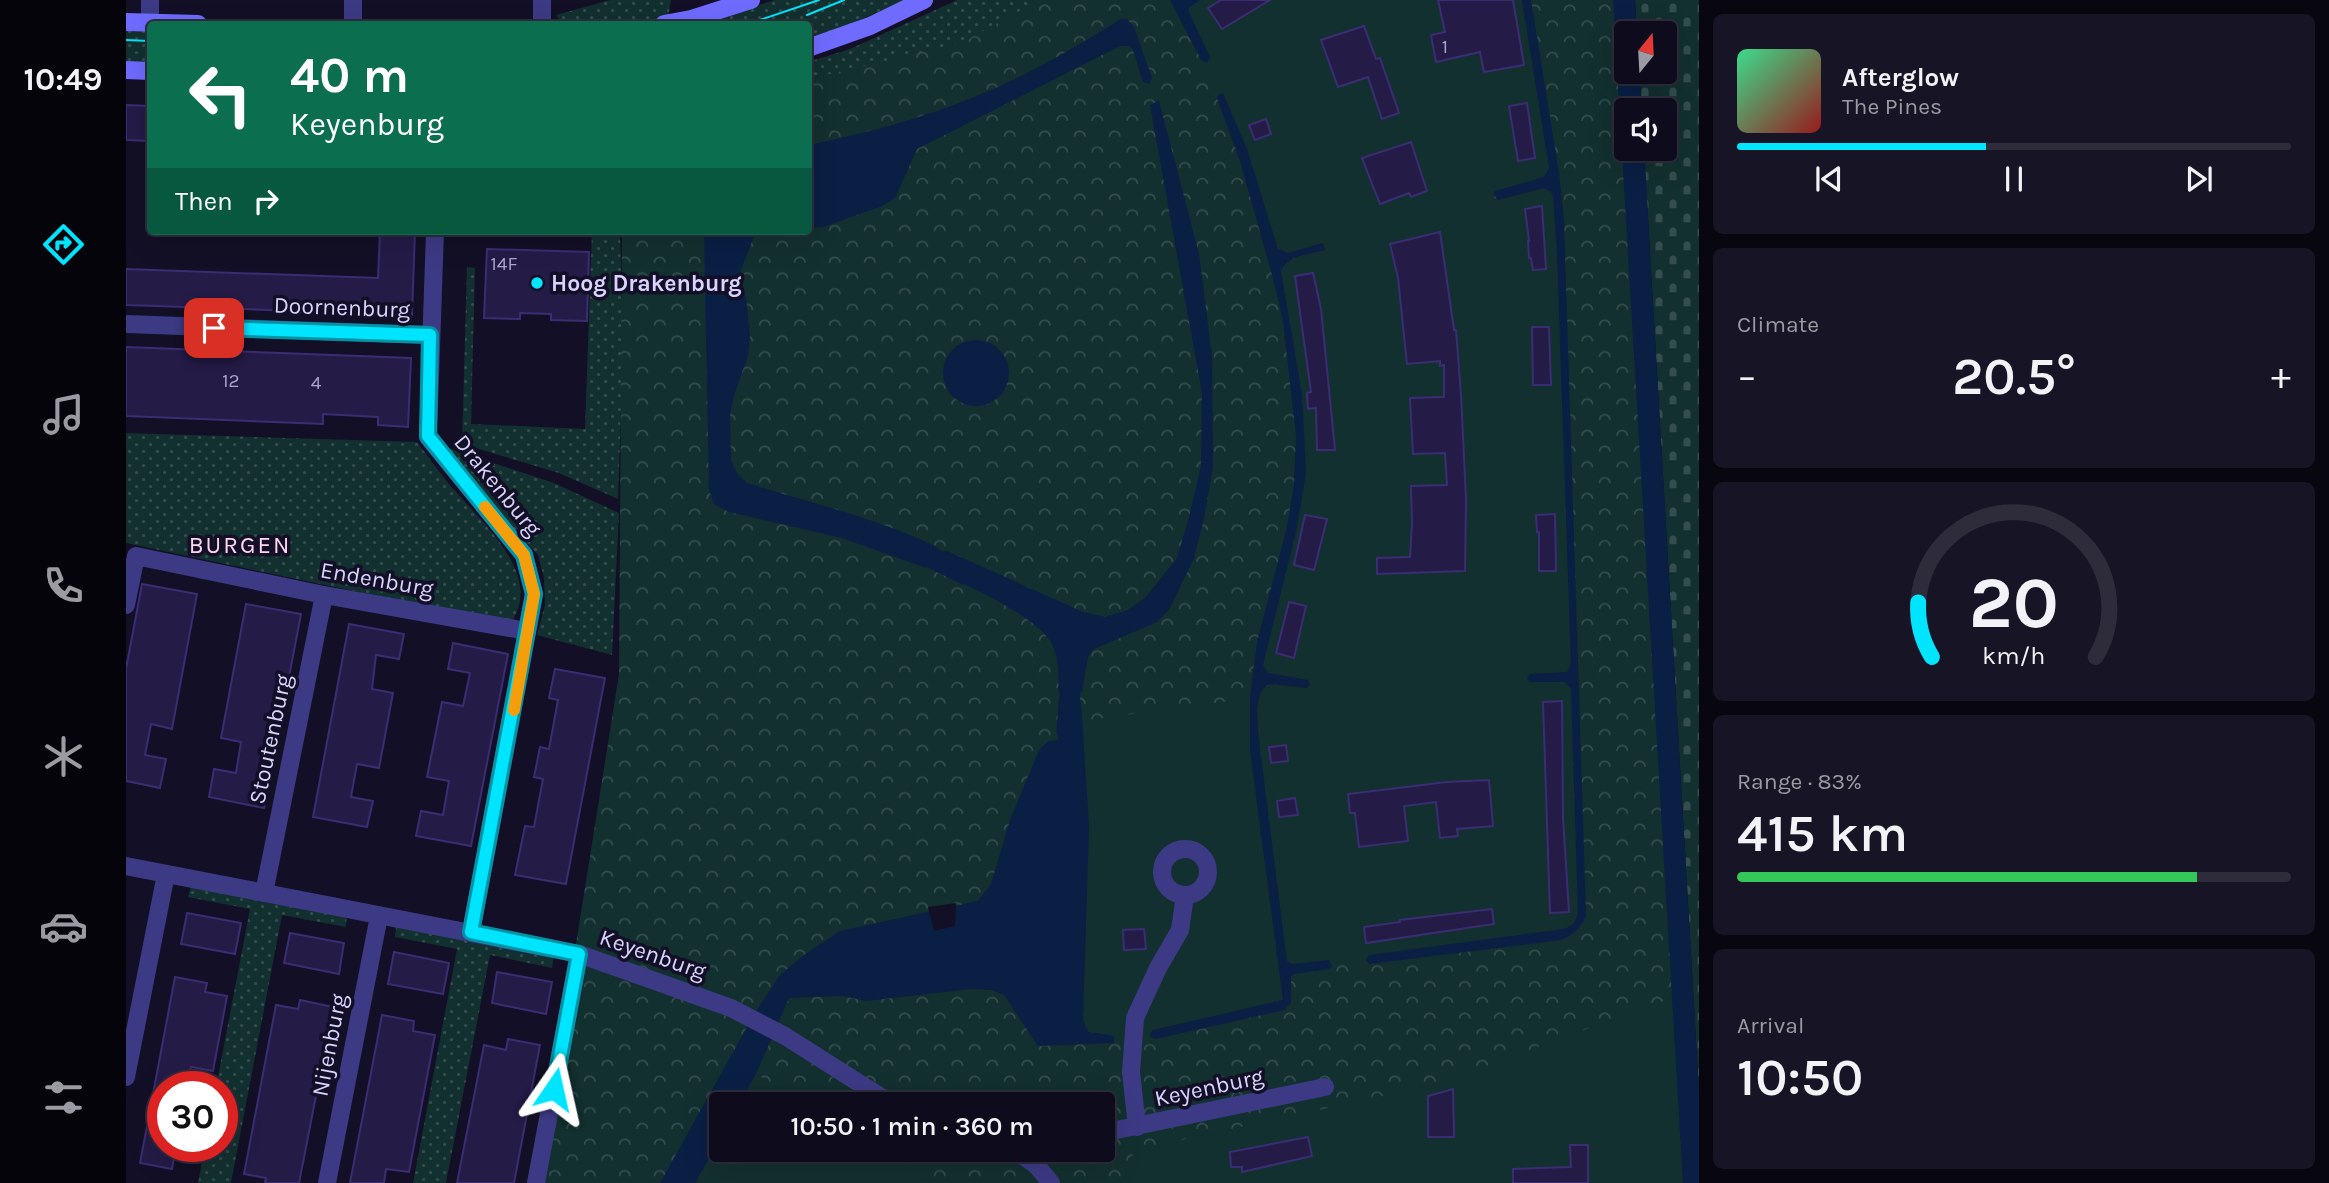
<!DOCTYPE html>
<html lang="en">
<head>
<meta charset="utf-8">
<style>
	body { margin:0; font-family:Karla,sans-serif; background:#171425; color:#f1f3f6; height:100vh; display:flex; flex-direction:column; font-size:26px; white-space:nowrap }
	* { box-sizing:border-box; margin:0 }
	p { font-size:23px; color:#9b9ba3 }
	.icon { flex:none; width:38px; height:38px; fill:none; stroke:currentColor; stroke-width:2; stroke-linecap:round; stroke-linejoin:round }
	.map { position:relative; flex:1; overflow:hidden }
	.details { display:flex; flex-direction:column; gap:14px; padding:14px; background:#08060f; width:630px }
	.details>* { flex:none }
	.hud { position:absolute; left:21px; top:21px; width:665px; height:214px; border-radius:7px; box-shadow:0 7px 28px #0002,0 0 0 2px #2e2b3b; background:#0b6e4f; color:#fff; overflow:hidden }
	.needle { width:46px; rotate:18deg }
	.buttons { position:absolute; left:1488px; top:21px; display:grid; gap:14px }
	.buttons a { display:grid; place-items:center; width:63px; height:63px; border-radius:7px; background:#0e0b1c; box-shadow:0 7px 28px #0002,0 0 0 2px #2e2b3b; font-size:35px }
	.speed { position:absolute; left:21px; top:1071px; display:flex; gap:14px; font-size:35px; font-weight:700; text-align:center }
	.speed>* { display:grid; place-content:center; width:91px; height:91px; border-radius:50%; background:#0e0b1c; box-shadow:0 7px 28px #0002,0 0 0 2px #2e2b3b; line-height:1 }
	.speed .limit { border:10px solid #d22; background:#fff; color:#111 }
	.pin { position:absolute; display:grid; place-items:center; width:60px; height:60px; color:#fff; margin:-30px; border-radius:14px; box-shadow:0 4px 10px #0006 }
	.me { position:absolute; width:77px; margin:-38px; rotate:11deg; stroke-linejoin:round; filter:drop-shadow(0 0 5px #0008) }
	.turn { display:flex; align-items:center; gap:24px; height:147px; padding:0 28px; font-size:32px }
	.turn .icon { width:91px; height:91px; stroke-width:2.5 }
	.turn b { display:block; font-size:49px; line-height:60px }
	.then { display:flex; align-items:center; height:66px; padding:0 28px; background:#0003; gap:14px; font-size:26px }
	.big { font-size:52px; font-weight:600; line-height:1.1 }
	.details .widget { flex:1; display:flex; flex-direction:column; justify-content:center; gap:10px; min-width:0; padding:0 24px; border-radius:10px; background:#171425 }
	.details .dial { align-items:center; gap:0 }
	.dial svg { height:182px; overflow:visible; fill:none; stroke:#2e2b3b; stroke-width:7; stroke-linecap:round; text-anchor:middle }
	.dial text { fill:#f1f3f6; stroke:none }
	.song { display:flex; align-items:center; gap:21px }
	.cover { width:84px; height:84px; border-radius:10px; background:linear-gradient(135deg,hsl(150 70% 55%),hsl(0 70% 35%)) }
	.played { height:7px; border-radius:4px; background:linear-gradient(90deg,#00e5ff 45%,#2e2b3b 45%) }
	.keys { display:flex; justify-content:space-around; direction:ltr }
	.heat { display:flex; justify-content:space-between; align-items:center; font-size:38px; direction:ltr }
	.charge { height:10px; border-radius:5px; background:linear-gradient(90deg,#34c759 83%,#2e2b3b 0) }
	.trip { position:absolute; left:583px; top:1092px; width:406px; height:70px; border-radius:7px; background:#0e0b1c; box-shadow:0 7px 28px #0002,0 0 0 2px #2e2b3b; font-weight:600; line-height:70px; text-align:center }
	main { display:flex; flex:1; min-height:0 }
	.menu { display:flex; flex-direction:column; width:126px; justify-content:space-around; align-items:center; background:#06040b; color:#9b9ba3 }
	.menu .icon { width:49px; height:49px }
	.menu .on { color:#00e5ff }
	.menu b { font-size:32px; color:#f1f3f6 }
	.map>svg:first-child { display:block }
	.grass { fill:url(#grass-dots) }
	.cemetery { fill:url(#cemetery-stones) }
	.park { fill:url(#park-crowns); fill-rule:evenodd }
	.garden { fill:#12302f }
	.water { fill:#0a1f44 }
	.pier { fill:#130f26 }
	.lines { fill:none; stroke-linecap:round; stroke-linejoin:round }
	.canal { stroke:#0a1f44; stroke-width:21 }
	.building { fill:#241b47; stroke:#3b2d73; stroke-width:2 }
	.minor { stroke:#3d3a85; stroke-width:18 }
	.secondary { stroke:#6f6bff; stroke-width:18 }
	.tram { stroke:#00e5ff; stroke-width:2 }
	.route-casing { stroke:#0095a6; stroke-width:18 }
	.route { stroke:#00e5ff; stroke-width:12 }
	.slow { stroke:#f59e0b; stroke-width:12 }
	.poi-dot { fill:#00e5ff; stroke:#130f26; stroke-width:2.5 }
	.labels { text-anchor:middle; stroke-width:7; stroke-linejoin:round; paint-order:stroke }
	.number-label { font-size:19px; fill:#aca6d1 }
	.poi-label { font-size:23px; font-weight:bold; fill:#d9d4ff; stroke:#130f26; text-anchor:start }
	.street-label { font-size:23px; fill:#d9d4ff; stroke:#130f26 }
	.neighbourhood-label { font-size:24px; letter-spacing:2px; fill:#ffd6f0; stroke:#130f26 }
</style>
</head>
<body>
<main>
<nav class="menu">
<b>10:49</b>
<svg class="icon on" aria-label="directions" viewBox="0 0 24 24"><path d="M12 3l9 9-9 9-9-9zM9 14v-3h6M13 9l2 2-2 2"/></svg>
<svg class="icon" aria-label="music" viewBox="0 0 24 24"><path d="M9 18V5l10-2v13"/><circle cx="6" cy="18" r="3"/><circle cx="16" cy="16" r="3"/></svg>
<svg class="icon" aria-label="phone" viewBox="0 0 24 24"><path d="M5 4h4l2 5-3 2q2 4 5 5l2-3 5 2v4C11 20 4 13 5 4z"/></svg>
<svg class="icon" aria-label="climate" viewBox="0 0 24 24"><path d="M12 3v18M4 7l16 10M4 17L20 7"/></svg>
<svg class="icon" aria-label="car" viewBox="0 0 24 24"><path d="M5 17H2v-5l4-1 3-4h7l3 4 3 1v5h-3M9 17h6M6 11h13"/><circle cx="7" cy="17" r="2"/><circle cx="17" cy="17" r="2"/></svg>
<svg class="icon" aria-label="filters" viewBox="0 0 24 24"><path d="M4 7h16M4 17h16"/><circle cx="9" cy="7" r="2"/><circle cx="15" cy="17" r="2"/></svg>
</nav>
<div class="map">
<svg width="1573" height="1183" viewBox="0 0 1573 1183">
	<defs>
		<pattern id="grass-dots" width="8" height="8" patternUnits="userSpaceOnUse" patternTransform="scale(1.75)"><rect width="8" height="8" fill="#12302f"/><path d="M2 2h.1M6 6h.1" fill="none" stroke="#344d4e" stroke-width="1.8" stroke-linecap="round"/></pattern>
		<pattern id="cemetery-stones" width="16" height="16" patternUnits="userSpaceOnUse" patternTransform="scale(1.75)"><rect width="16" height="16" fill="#12302f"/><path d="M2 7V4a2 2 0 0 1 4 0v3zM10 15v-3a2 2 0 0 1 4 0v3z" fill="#344d4e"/></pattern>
		<pattern id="park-crowns" width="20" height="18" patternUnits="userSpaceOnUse" patternTransform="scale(1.75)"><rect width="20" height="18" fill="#12302f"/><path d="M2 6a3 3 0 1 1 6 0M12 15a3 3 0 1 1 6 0" fill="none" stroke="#344d4e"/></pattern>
	</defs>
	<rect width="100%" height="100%" fill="#130f26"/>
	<g class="grass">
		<path d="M484 0H545L542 18 504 24H437L430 15Z"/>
		<path d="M649 0H779L683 42 682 24H573Z"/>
		<path d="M831 0H941L840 50 683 87 682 62 724 49Z"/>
		<path d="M0 26 24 27V65L0 64Z"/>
		<path d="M466 231H494L497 351 492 499 433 473 336 444 341 267 349 268 345 424 459 429Z"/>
		<path d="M0 433 291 442C305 460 317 478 332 494 361 528 418 577 384 624L0 543Z"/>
		<path d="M322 448 428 483 493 513 486 655 411 635 419 605 418 578 412 555 359 497Z"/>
		<path d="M65 886 221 914 220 927 156 915 105 1183H72L79 1146H96V1087H90L124 909 62 897Z"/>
		<path d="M270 926 428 955 426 968 364 955 320 1183H287L331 949 269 937Z"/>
	</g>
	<path class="cemetery" d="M1509 0H1573V1091L1518 149H1538V110H1516L1513 72H1538V33H1511Z"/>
	<path class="park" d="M914 0H1502L1500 33V149L1567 1183H412L493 674 496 231H682L683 79 835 43ZM595 1104H976V1150H595Z"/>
	<g class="garden">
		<path d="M1074 0H1396L1423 168 1418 177 1369 191 1367 197 1372 200 1418 188 1425 192 1427 196 1431 256 1445 664 1442 672 1404 682H1439L1445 689 1452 913C1449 922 1447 926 1438 929L1243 955 1240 960 1152 967 1157 1000 1027 1030C1019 1040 1002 1039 989 1040L985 1035 962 1032 957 1020 963 826 956 721 1133 697 1135 689 1145 684 1180 688 1142 673 1137 665 1170 532 1180 474 1176 394 1155 271C1161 255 1185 255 1199 249L1197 243C1182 247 1160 260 1150 244L1121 149 1079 63H1081L1084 57 1064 17V7Z"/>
		<path d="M1546 998 1557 1183H995L1009 1150 1308 1085Z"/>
		<path d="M630 1074 678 1104H613Z"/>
		<path d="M595 1137V1150H752L806 1183H569Z"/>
	</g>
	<g class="water">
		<path d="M1044 0H1074L1064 7 1063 12 1084 57 1081 63 1075 60Z"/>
		<path d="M1396 0H1405L1433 173 1438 221 1460 916C1454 929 1448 934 1435 940L1243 964 1240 960 1243 955 1438 929C1447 926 1449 922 1452 913L1445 689 1439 682H1404L1401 679 1404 674 1441 672 1445 664 1431 256 1427 196 1425 192 1418 188 1372 200 1367 194 1369 191 1418 177 1423 168Z"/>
		<path d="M1487 0H1509L1511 33H1500V72H1513L1516 110H1500V149H1518L1573 1091V1183H1557Z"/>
		<path d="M995 19H1001L1008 27 1026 78 1023 84 1017 82 1007 50 1003 46H994L791 149 769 198 756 206 697 227 683 228V145C741 133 798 118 853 95 902 75 950 47 995 19Z"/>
		<path d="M1097 93 1121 149 1152 249 1162 253 1197 243 1199 250C1184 254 1161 255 1155 271L1176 394 1180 474 1170 532 1137 665 1142 673 1182 680 1184 685 1180 688 1145 684C1126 689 1132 725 1133 741L1161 961 1167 964 1203 960 1206 966 1203 969 1168 974 1165 976V1003L1158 1010 1030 1039 1024 1037V1033L1027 1030 1157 1000 1124 751V697L1131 642 1161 527 1168 484 1170 436 1157 321 1147 278 1114 161 1091 98 1093 95Z"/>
		<path d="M1033 101 1073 254 1086 357 1087 467 1078 518 1068 558 1044 608 1031 622 968 649 962 657 956 692 933 693C932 676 934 656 924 641 907 614 839 584 809 571L819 550 957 612 979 617 1002 610 1020 597 1051 558 1063 517 1075 466 1076 393 1024 105Z"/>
		<path d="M578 231H630L614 272 620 298 624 335 622 356 608 395 604 415 605 460 610 472 621 483C685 503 750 518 811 547L800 568 716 538 603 512 588 504 583 490Z"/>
		<circle cx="850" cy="373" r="33"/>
		<path d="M955 701 963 826 957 1020 962 1032 985 1035 988 1037V1043L912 1046 878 995 866 990 845 989 740 1001 717 996 663 998 630 1074 613 1104H595V1137L569 1183H534L629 1013 654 975 678 955 714 931 852 901 865 884 884 820 913 750 922 741 932 740 934 705Z"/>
	</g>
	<path class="pier" d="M830 903 829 926 808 931 802 907Z"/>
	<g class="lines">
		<g class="canal">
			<path d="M780 545 839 574"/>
			<path d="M941 731 946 666"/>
		</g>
	</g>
	<g class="building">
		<path d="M1095 0H1144L1096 29 1082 8Z"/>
		<path d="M1312 0H1387L1398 65 1358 72 1354 52 1310 62 1305 35 1319 32Z"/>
		<path d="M1238 26 1250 59 1254 58 1273 113 1256 119 1242 77 1212 87 1195 40Z"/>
		<path d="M1401 103 1409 158 1392 161 1383 106Z"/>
		<path d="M0 105 24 106V141L0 140Z"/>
		<path d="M1140 119 1145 134 1129 140 1123 125Z"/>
		<path d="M1285 142 1301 191 1285 197 1283 193 1254 204 1236 158Z"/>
		<path d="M1416 206 1420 269 1407 270 1405 258H1403L1402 241H1403L1399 209Z"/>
		<path d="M254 231H289L286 315 0 305V269L252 278Z"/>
		<path d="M1314 232 1328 330H1330L1335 395 1340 499 1339 571 1251 574V558L1284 557 1286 524 1285 486 1321 485 1319 453 1287 454 1284 398 1318 397V365L1314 366V361L1281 364 1272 278 1264 244Z"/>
		<path d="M361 249 463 252 461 321 425 320V314L394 313V319L358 318Z"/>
		<path d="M1187 273 1195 309 1209 450H1191L1190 408 1182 409 1181 393 1185 392 1169 276Z"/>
		<path d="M1406 327H1423L1425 385H1407Z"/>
		<path d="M0 347 285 358 282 427 252 425V417L197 414V424L0 416Z"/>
		<path d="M1429 514 1430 571H1413V532H1411L1410 515Z"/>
		<path d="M1179 515 1201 519 1188 570 1168 565Z"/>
		<path d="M16 584 71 594 46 729 25 724 19 755 40 759 34 788 0 781V669Z"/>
		<path d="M1163 602 1180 606 1168 658 1150 653Z"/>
		<path d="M120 604 175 614 138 808 83 797 88 769 110 773 115 742 95 738Z"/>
		<path d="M223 624 278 634 273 659 250 655 246 689 267 693 253 768 231 764 225 797 247 801 241 827 187 817Z"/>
		<path d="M327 643 382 654 345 846 290 836 295 811 317 815 323 781 301 777 316 702 337 706 344 673 322 669Z"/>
		<path d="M429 669 479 678 440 884 389 875 399 826 408 827 417 779 408 777 414 747 423 749 432 700 423 698Z"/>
		<path d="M1436 701 1437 818 1443 912 1424 913 1417 702Z"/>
		<path d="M1160 745 1162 761 1145 763 1143 747Z"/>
		<path d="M1363 780 1367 826 1331 829 1332 836 1314 838 1310 802 1278 806 1282 841 1233 847 1229 813H1224L1222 794 1321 782Z"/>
		<path d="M1169 798 1172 815 1153 817 1151 801Z"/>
		<path d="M1366 909 1368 924 1240 943 1238 927 1274 922V920Z"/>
		<path d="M61 913 115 923 109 954 55 944Z"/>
		<path d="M1018 929 1020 949 998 950 997 930Z"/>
		<path d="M164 933 218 943 213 974 158 963Z"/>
		<path d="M268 952 323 963 317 994 262 984Z"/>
		<path d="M371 972 426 982 420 1014 366 1003Z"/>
		<path d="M49 977 81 983 79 992 101 996 87 1071 65 1067 61 1087H37V1146H50L46 1169 14 1163Z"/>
		<path d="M174 1000 207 1007 205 1019 173 1183H139L140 1178 118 1174 150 1005 172 1009Z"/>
		<path d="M256 1015 288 1021 287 1031 309 1035 305 1056 283 1172 260 1169 258 1183H224Z"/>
		<path d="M382 1039 414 1045 388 1183H331L358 1045 380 1050Z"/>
		<path d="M1327 1089 1328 1137H1302V1096Z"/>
		<path d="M1182 1137 1186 1156 1116 1172V1167H1105L1104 1152Z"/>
		<path d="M1444 1145H1462V1183H1387V1169L1445 1167Z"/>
	</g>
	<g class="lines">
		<g class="minor">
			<path d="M416 0V24"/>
			<path d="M24 23V0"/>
			<path d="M227 24V0"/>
			<path d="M309 231 302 437 398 555 408 594 345 932"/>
			<path d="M0 324 304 335"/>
			<path d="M0 605 10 556 198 595 401 631"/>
			<circle cx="1059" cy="872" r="23"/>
			<path d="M0 866 453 954 605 1008 659 1036 766 1104"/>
			<path d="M138 893 198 595"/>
			<path d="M0 1077 40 874"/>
			<path d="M1011 1127 1005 1072 1009 1018 1032 968 1054 930 1059 896"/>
			<path d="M976 1133 1199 1087"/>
			<path d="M889 1150 911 1166 925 1183"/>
			<path d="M201 1183 253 916"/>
			<path d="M410 1183 453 954"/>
		</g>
		<g class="secondary">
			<path d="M0 22 72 24"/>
			<path d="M538 24 565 19 625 0"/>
			<path d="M682 48 744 26 798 0"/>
			<path d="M0 70 24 71"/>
		</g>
		<g class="tram">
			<path d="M681 15 718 0"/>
			<path d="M622 24 693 0"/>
			<path d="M0 40 24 41"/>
		</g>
	</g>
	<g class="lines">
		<g class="route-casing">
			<path id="route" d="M88 328 304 335 302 436 398 555 408 594 345 932 453 954 428 1089"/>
		</g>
		<use href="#route" class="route"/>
		<path class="slow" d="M359 507 398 555 408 594 388 710"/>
	</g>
	<circle class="poi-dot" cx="411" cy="283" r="7"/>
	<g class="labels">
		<g class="number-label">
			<text x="1319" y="53">1</text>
			<text x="378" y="270">14F</text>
			<text x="105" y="387">12</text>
			<text x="190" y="389">4</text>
		</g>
		<g class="poi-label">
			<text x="425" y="291">Hoog Drakenburg</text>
		</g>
		<g class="street-label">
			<text transform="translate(216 307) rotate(2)" y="8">Doornenburg</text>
			<text transform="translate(372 485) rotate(51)" y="8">Drakenburg</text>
			<text transform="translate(251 579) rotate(10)" y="8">Endenburg</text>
			<text transform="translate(144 739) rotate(-78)" y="8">Stoutenburg</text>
			<text transform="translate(527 954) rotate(19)" y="8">Keyenburg</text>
			<text transform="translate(203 1045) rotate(-79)" y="8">Nijenburg</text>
			<text transform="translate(1083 1087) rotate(-12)" y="8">Keyenburg</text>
		</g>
		<g class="neighbourhood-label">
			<text x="114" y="553">BURGEN</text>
		</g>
	</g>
</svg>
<div class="buttons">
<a><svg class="needle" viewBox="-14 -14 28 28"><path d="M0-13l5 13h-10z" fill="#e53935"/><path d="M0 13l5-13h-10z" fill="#9b9ba3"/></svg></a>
<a><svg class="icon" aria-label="sound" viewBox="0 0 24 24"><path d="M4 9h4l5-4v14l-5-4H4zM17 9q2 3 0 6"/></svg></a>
</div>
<div class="speed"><div class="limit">30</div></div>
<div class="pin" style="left:88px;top:328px;background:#d93025"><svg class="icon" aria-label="arrive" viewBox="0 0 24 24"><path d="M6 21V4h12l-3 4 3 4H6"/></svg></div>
<svg class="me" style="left:428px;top:1089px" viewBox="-20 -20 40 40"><path d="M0-17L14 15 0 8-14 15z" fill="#00e5ff" stroke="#fff" stroke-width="4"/></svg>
<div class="trip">10:50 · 1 min · 360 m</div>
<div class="hud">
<div class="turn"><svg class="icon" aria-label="left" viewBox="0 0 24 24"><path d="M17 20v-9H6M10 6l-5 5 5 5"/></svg><div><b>40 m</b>Keyenburg</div></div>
<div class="then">Then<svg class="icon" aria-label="right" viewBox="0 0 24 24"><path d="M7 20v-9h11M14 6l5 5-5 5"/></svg></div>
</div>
</div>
<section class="details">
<div class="widget">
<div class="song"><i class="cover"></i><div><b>Afterglow</b><p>The Pines</p></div></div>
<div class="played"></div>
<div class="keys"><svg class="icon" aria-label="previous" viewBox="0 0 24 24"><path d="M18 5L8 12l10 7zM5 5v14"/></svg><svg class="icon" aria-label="pause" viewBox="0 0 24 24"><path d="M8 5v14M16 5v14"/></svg><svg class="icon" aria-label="next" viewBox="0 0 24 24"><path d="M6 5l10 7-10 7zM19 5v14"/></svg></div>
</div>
<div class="widget"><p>Climate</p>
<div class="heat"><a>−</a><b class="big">20.5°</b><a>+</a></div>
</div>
<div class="widget dial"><svg viewBox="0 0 100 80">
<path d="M14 69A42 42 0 1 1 86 69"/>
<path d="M14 69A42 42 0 0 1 8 45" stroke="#00e5ff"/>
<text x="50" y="56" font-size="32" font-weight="700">20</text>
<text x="50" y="72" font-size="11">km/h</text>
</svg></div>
<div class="widget"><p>Range · 83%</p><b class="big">415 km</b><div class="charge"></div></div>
<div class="widget"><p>Arrival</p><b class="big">10:50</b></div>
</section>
</main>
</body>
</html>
